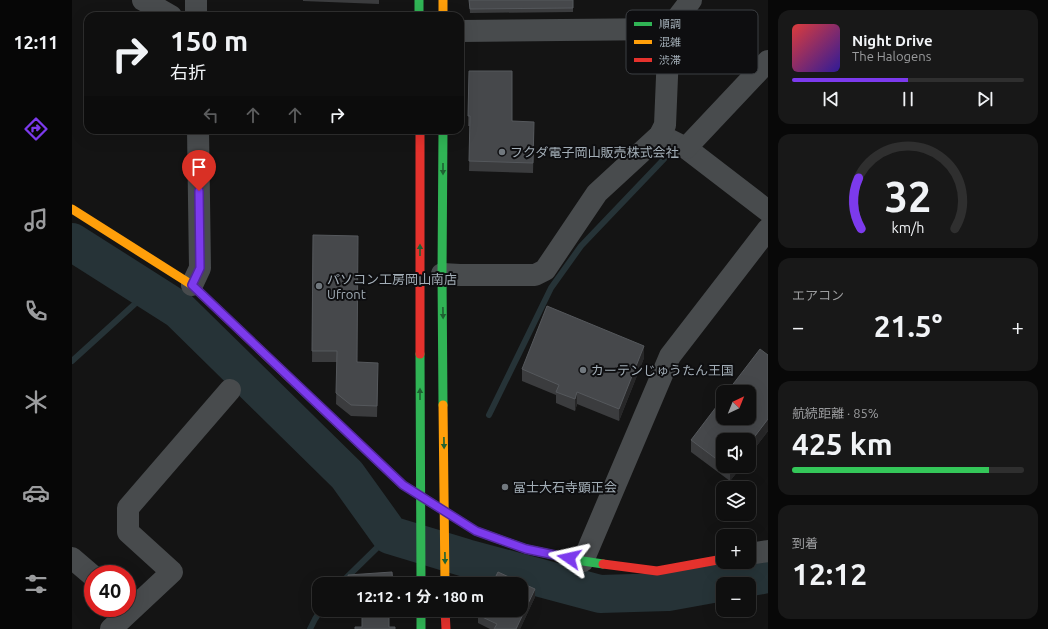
<!DOCTYPE html>
<html lang="ja">
<head>
<meta charset="utf-8">
<style>
	body { margin:0; font-family:Ubuntu,"Noto Sans JP",sans-serif; background:#181818; color:#f1f3f6; height:100vh; display:flex; flex-direction:column; font-size:15px; white-space:nowrap }
	* { box-sizing:border-box; margin:0 }
	p { font-size:13px; color:#9b9c9e }
	.icon { flex:none; width:22px; height:22px; fill:none; stroke:currentColor; stroke-width:2; stroke-linecap:round; stroke-linejoin:round }
	.map { position:relative; flex:1; overflow:hidden }
	.side { display:flex; flex-direction:column; gap:10px; padding:10px; background:#080808; width:280px }
	.side>* { flex:none }
	.hud { position:absolute; left:12px; top:12px; width:380px; height:122px; border-radius:12px; box-shadow:0 4px 16px #0002,0 0 0 1px #2f2f2f; background:#0f0f0f; color:#f1f3f6; overflow:hidden }
	.needle { width:26px; rotate:43deg }
	.controls { position:absolute; left:644px; top:385px; display:grid; gap:8px }
	.controls a { display:grid; place-items:center; width:40px; height:40px; border-radius:8px; background:#0f0f0f; box-shadow:0 4px 16px #0002,0 0 0 1px #2f2f2f; font-size:20px }
	.speed { position:absolute; left:12px; top:565px; display:flex; gap:8px; font-size:20px; font-weight:700; text-align:center }
	.speed>* { display:grid; place-content:center; width:52px; height:52px; border-radius:50%; background:#0f0f0f; box-shadow:0 4px 16px #0002,0 0 0 1px #2f2f2f; line-height:1 }
	.speed .limit { border:6px solid #d22; background:#fff; color:#111 }
	.pin { position:absolute; display:grid; place-items:center; width:34px; height:34px; color:#fff; margin:-41px -17px; border-radius:50% 50% 50% 0; rotate:-45deg; box-shadow:0 0 4px #0007 }
	.pin .icon { rotate:45deg }
	.me { position:absolute; width:44px; margin:-22px; rotate:281deg; stroke-linejoin:round; filter:drop-shadow(0 0 3px #0008) }
	.turn { display:flex; align-items:center; gap:14px; height:84px; padding:0 20px; font-size:18px }
	.turn .icon { width:52px; height:52px; stroke-width:2.5 }
	.turn b { display:block; font-size:28px; line-height:34px }
	.lanes { display:flex; align-items:center; height:38px; padding:0 20px; background:#0003; justify-content:center; gap:20px; direction:ltr }
	.lanes .off { opacity:.35 }
	.big { font-size:30px; font-weight:700; line-height:1.1 }
	.side .card { flex:1; display:flex; flex-direction:column; justify-content:center; gap:6px; min-width:0; padding:0 14px; border-radius:12px; background:#181818 }
	.side .dial { align-items:center; gap:0 }
	.dial svg { height:104px; overflow:visible; fill:none; stroke:#2f2f2f; stroke-width:7; stroke-linecap:round; text-anchor:middle }
	.dial text { fill:#f1f3f6; stroke:none }
	.song { display:flex; align-items:center; gap:12px }
	.cover { width:48px; height:48px; border-radius:6px; background:linear-gradient(135deg,hsl(0 70% 55%),hsl(250 70% 35%)) }
	.played { height:4px; border-radius:2px; background:linear-gradient(90deg,#7c3aed 50%,#2f2f2f 50%) }
	.keys { display:flex; justify-content:space-around; direction:ltr }
	.heat { display:flex; justify-content:space-between; align-items:center; font-size:22px; direction:ltr }
	.charge { height:6px; border-radius:3px; background:linear-gradient(90deg,#34c759 85%,#2f2f2f 0) }
	.trip { position:absolute; left:240px; top:577px; width:216px; height:40px; border-radius:12px; background:#0f0f0f; box-shadow:0 4px 16px #0002,0 0 0 1px #2f2f2f; font-weight:700; line-height:40px; text-align:center }
	main { display:flex; flex:1; min-height:0 }
	.tab-bar { display:flex; flex-direction:column; width:72px; justify-content:space-around; align-items:center; background:#060606; color:#9b9c9e }
	.tab-bar .icon { width:28px; height:28px }
	.tab-bar .on { color:#7c3aed }
	.tab-bar b { font-size:18px; color:#f1f3f6 }
	.map>svg:first-child { display:block }
	.lines { fill:none; stroke-linecap:round; stroke-linejoin:round }
	.stream { stroke:#263337; stroke-width:6 }
	.river { stroke:#263337; stroke-width:38 }
	.street { stroke:#484b4d; stroke-width:22 }
	.fast { stroke:#30b455; stroke-width:9 }
	.slow { stroke:#ff9f0a; stroke-width:9 }
	.jam { stroke:#e5322d; stroke-width:9 }
	.wall { fill:#3b3c3e }
	.shaded-wall { fill:#272728 }
	.building { fill:#46484b; stroke:#55585c }
	.oneway { fill:#1f6132 }
	.route-casing { stroke:#51269a; stroke-width:10 }
	.route { stroke:#7c3aed; stroke-width:7 }
	.poi-dot { fill:#71787e; stroke:#0e0e10; stroke-width:1.5 }
	.labels { text-anchor:middle; stroke-width:4; stroke-linejoin:round; paint-order:stroke }
	.poi-label { font-size:13px; fill:#a3aeb7; stroke:#0e0e10; text-anchor:start }
	.key { fill:#0e0e10; stroke:#3b3e42; stroke-width:1 }
	.key-label { font-size:11px; fill:#a3aeb7 }
</style>
</head>
<body>
<main>
<nav class="tab-bar">
<b>12:11</b>
<svg class="icon on" aria-label="directions" viewBox="0 0 24 24"><path d="M12 3l9 9-9 9-9-9zM9 14v-3h6M13 9l2 2-2 2"/></svg>
<svg class="icon" aria-label="music" viewBox="0 0 24 24"><path d="M9 18V5l10-2v13"/><circle cx="6" cy="18" r="3"/><circle cx="16" cy="16" r="3"/></svg>
<svg class="icon" aria-label="phone" viewBox="0 0 24 24"><path d="M5 4h4l2 5-3 2q2 4 5 5l2-3 5 2v4C11 20 4 13 5 4z"/></svg>
<svg class="icon" aria-label="climate" viewBox="0 0 24 24"><path d="M12 3v18M4 7l16 10M4 17L20 7"/></svg>
<svg class="icon" aria-label="car" viewBox="0 0 24 24"><path d="M5 17H2v-5l4-1 3-4h7l3 4 3 1v5h-3M9 17h6M6 11h13"/><circle cx="7" cy="17" r="2"/><circle cx="17" cy="17" r="2"/></svg>
<svg class="icon" aria-label="filters" viewBox="0 0 24 24"><path d="M4 7h16M4 17h16"/><circle cx="9" cy="7" r="2"/><circle cx="15" cy="17" r="2"/></svg>
</nav>
<div class="map">
<svg width="696" height="629" viewBox="0 0 696 629">
	<rect width="100%" height="100%" fill="#141414"/>
	<g class="lines">
		<g class="stream">
			<path d="M0 361 77 291"/>
			<path d="M417 415 479 288 509 246 592 159"/>
			<path d="M268 584 318 535"/>
			<path d="M238 629 243 619 249 610"/>
		</g>
		<path class="river" d="M0 242 107 310 275 475 318 535 394 558 528 594 596 592 696 574"/>
		<g class="street">
			<path d="M71 0 99 16"/>
			<path d="M124 0V16"/>
			<path d="M388 31 597 29 619 0"/>
			<path d="M588 135 614 148 696 211"/>
			<path d="M614 148 696 61"/>
			<path d="M370 274 388 275H463L473 270 525 193 588 135 593 125 597 29"/>
			<path d="M120 285 128 268 126 130"/>
			<path d="M677 554 696 551"/>
			<path d="M0 558 21 576"/>
			<path d="M511 561 598 356 696 229"/>
			<path d="M39 629 100 572 56 532V508L158 390"/>
		</g>
		<g class="fast">
			<path d="M347 0V16"/>
			<path d="M371 130 370 274 371 405"/>
			<path d="M348 354 349 584"/>
			<path d="M223 383 331 485 404 531 454 549 511 561 531 564"/>
			<path d="M349 610V629"/>
		</g>
		<g class="slow">
			<path d="M371 0V16"/>
			<path d="M0 209 120 285 223 383"/>
			<path d="M371 405 373 584"/>
		</g>
		<g class="jam">
			<path d="M348 130V354"/>
			<path d="M531 564 585 571 651 559"/>
			<path d="M373 610 374 629"/>
		</g>
	</g>
	<g class="wall">
		<path d="M231 0H307V4L231 1Z"/>
		<path d="M397 0H501V12L398 13Z"/>
		<path d="M397 71 440 121 462 132 461 173 397 171 398 126H396Z"/>
		<path d="M241 235 285 362 306 374 305 417 279 416 264 404 265 362H240Z"/>
		<path d="M696 355V431L677 456V440H651V466H670L658 481 619 452V440Z"/>
		<path d="M572 358 547 421 505 404 503 411 484 403V395L450 381V369Z"/>
		<path d="M463 597 448 629H418L406 623V615Z"/>
	</g>
	<g class="shaded-wall">
		<path d="M572 346V358L547 421V409Z"/>
		<path d="M505 392V404L503 411V399Z"/>
		<path d="M696 419V431L677 456V444Z"/>
		<path d="M661 466H670L658 481V470Z"/>
		<path d="M463 589V597L448 629H444Z"/>
	</g>
	<g class="building">
		<path d="M397 0H501V8L398 9Z"/>
		<path d="M397 71H440V121L462 122 461 163 397 161 398 116H396Z"/>
		<path d="M241 235 286 236 285 362 306 363 305 406 279 405 264 393 265 351H240Z"/>
		<path d="M475 306 572 346 547 409 505 392 503 399 484 392 487 385 450 369Z"/>
		<path d="M688 349 696 355V419L677 444V440H651V464L619 440 651 398V418H677V392H655Z"/>
		<path d="M653 466H661L658 470Z"/>
		<path d="M320 572 321 584H277L276 575Z"/>
		<path d="M426 572 463 589 444 629H422L425 624 406 615 408 610H449V584H420Z"/>
		<path d="M290 610H317V627H323V629H283V627H290Z"/>
	</g>
	<defs><path id="oneway-solid" d="M-6-.8H1V-3.2L6.5 0L1 3.2V.8H-6Z"/></defs>
	<g class="oneway">
		<use href="#oneway-solid" transform="translate(371 169) rotate(90)"/>
		<use href="#oneway-solid" transform="translate(348 250) rotate(-90)"/>
		<use href="#oneway-solid" transform="translate(371 313) rotate(89)"/>
		<use href="#oneway-solid" transform="translate(348 394) rotate(-90)"/>
		<use href="#oneway-solid" transform="translate(372 443) rotate(89)"/>
		<use href="#oneway-solid" transform="translate(373 558) rotate(89)"/>
	</g>
	<g class="lines">
		<g class="route-casing">
			<path id="route" d="M127 191 128 268 120 285 331 485 404 531 454 549 497 558"/>
		</g>
		<use href="#route" class="route"/>
	</g>
	<g class="poi-dot">
		<circle cx="430" cy="152" r="4"/>
		<circle cx="247" cy="286" r="4"/>
		<circle cx="511" cy="370" r="4"/>
		<circle cx="433" cy="487" r="4"/>
	</g>
	<g class="labels">
		<g class="poi-label">
			<text x="438" y="157">フクダ電子岡山販売株式会社</text>
			<text x="255" y="284">パソコン工房岡山南店<tspan x="255" dy="15">Ufront</tspan></text>
			<text x="519" y="375">カーテンじゅうたん王国</text>
			<text x="441" y="492">冨士大石寺顕正会</text>
		</g>
	</g>
	<rect x="554" y="10" width="132" height="64" rx="6" class="key"/>
	<rect x="562" y="22" width="18" height="4" fill="#30b455"/>
	<rect x="562" y="40" width="18" height="4" fill="#ff9f0a"/>
	<rect x="562" y="58" width="18" height="4" fill="#e5322d"/>
	<g class="key-label">
		<text x="587" y="28">順調</text>
		<text x="587" y="46">混雑</text>
		<text x="587" y="64">渋滞</text>
	</g>
</svg>
<div class="controls">
<a><svg class="needle" viewBox="-14 -14 28 28"><path d="M0-13l5 13h-10z" fill="#e53935"/><path d="M0 13l5-13h-10z" fill="#9b9c9e"/></svg></a>
<a><svg class="icon" aria-label="sound" viewBox="0 0 24 24"><path d="M4 9h4l5-4v14l-5-4H4zM17 9q2 3 0 6"/></svg></a>
<a><svg class="icon" aria-label="layers" viewBox="0 0 24 24"><path d="M12 4l9 5-9 5-9-5zM3 14l9 5 9-5"/></svg></a>
<a>+</a>
<a>−</a>
</div>
<div class="speed"><div class="limit">40</div></div>
<div class="pin" style="left:127px;top:191px;background:#d93025"><svg class="icon" aria-label="arrive" viewBox="0 0 24 24"><path d="M6 21V4h12l-3 4 3 4H6"/></svg></div>
<svg class="me" style="left:497px;top:558px" viewBox="-20 -20 40 40"><path d="M0-17L14 15 0 8-14 15z" fill="#7c3aed" stroke="#fff" stroke-width="4"/></svg>
<div class="trip">12:12 · 1 分 · 180 m</div>
<div class="hud">
<div class="turn"><svg class="icon" aria-label="right" viewBox="0 0 24 24"><path d="M7 20v-9h11M14 6l5 5-5 5"/></svg><div><b>150 m</b>右折</div></div>
<div class="lanes"><svg class="icon off" aria-label="left" viewBox="0 0 24 24"><path d="M17 20v-9H6M10 6l-5 5 5 5"/></svg><svg class="icon off" aria-label="ahead" viewBox="0 0 24 24"><path d="M12 20V5M6 11l6-6 6 6"/></svg><svg class="icon off" aria-label="ahead" viewBox="0 0 24 24"><path d="M12 20V5M6 11l6-6 6 6"/></svg><svg class="icon" aria-label="right" viewBox="0 0 24 24"><path d="M7 20v-9h11M14 6l5 5-5 5"/></svg></div>
</div>
</div>
<section class="side">
<div class="card">
<div class="song"><i class="cover"></i><div><b>Night Drive</b><p>The Halogens</p></div></div>
<div class="played"></div>
<div class="keys"><svg class="icon" aria-label="previous" viewBox="0 0 24 24"><path d="M18 5L8 12l10 7zM5 5v14"/></svg><svg class="icon" aria-label="pause" viewBox="0 0 24 24"><path d="M8 5v14M16 5v14"/></svg><svg class="icon" aria-label="next" viewBox="0 0 24 24"><path d="M6 5l10 7-10 7zM19 5v14"/></svg></div>
</div>
<div class="card dial"><svg viewBox="0 0 100 80">
<path d="M14 69A42 42 0 1 1 86 69"/>
<path d="M14 69A42 42 0 0 1 12 30" stroke="#7c3aed"/>
<text x="50" y="56" font-size="32" font-weight="700">32</text>
<text x="50" y="72" font-size="11">km/h</text>
</svg></div>
<div class="card"><p>エアコン</p>
<div class="heat"><a>−</a><b class="big">21.5°</b><a>+</a></div>
</div>
<div class="card"><p>航続距離 · 85%</p><b class="big">425 km</b><div class="charge"></div></div>
<div class="card"><p>到着</p><b class="big">12:12</b></div>
</section>
</main>
</body>
</html>
